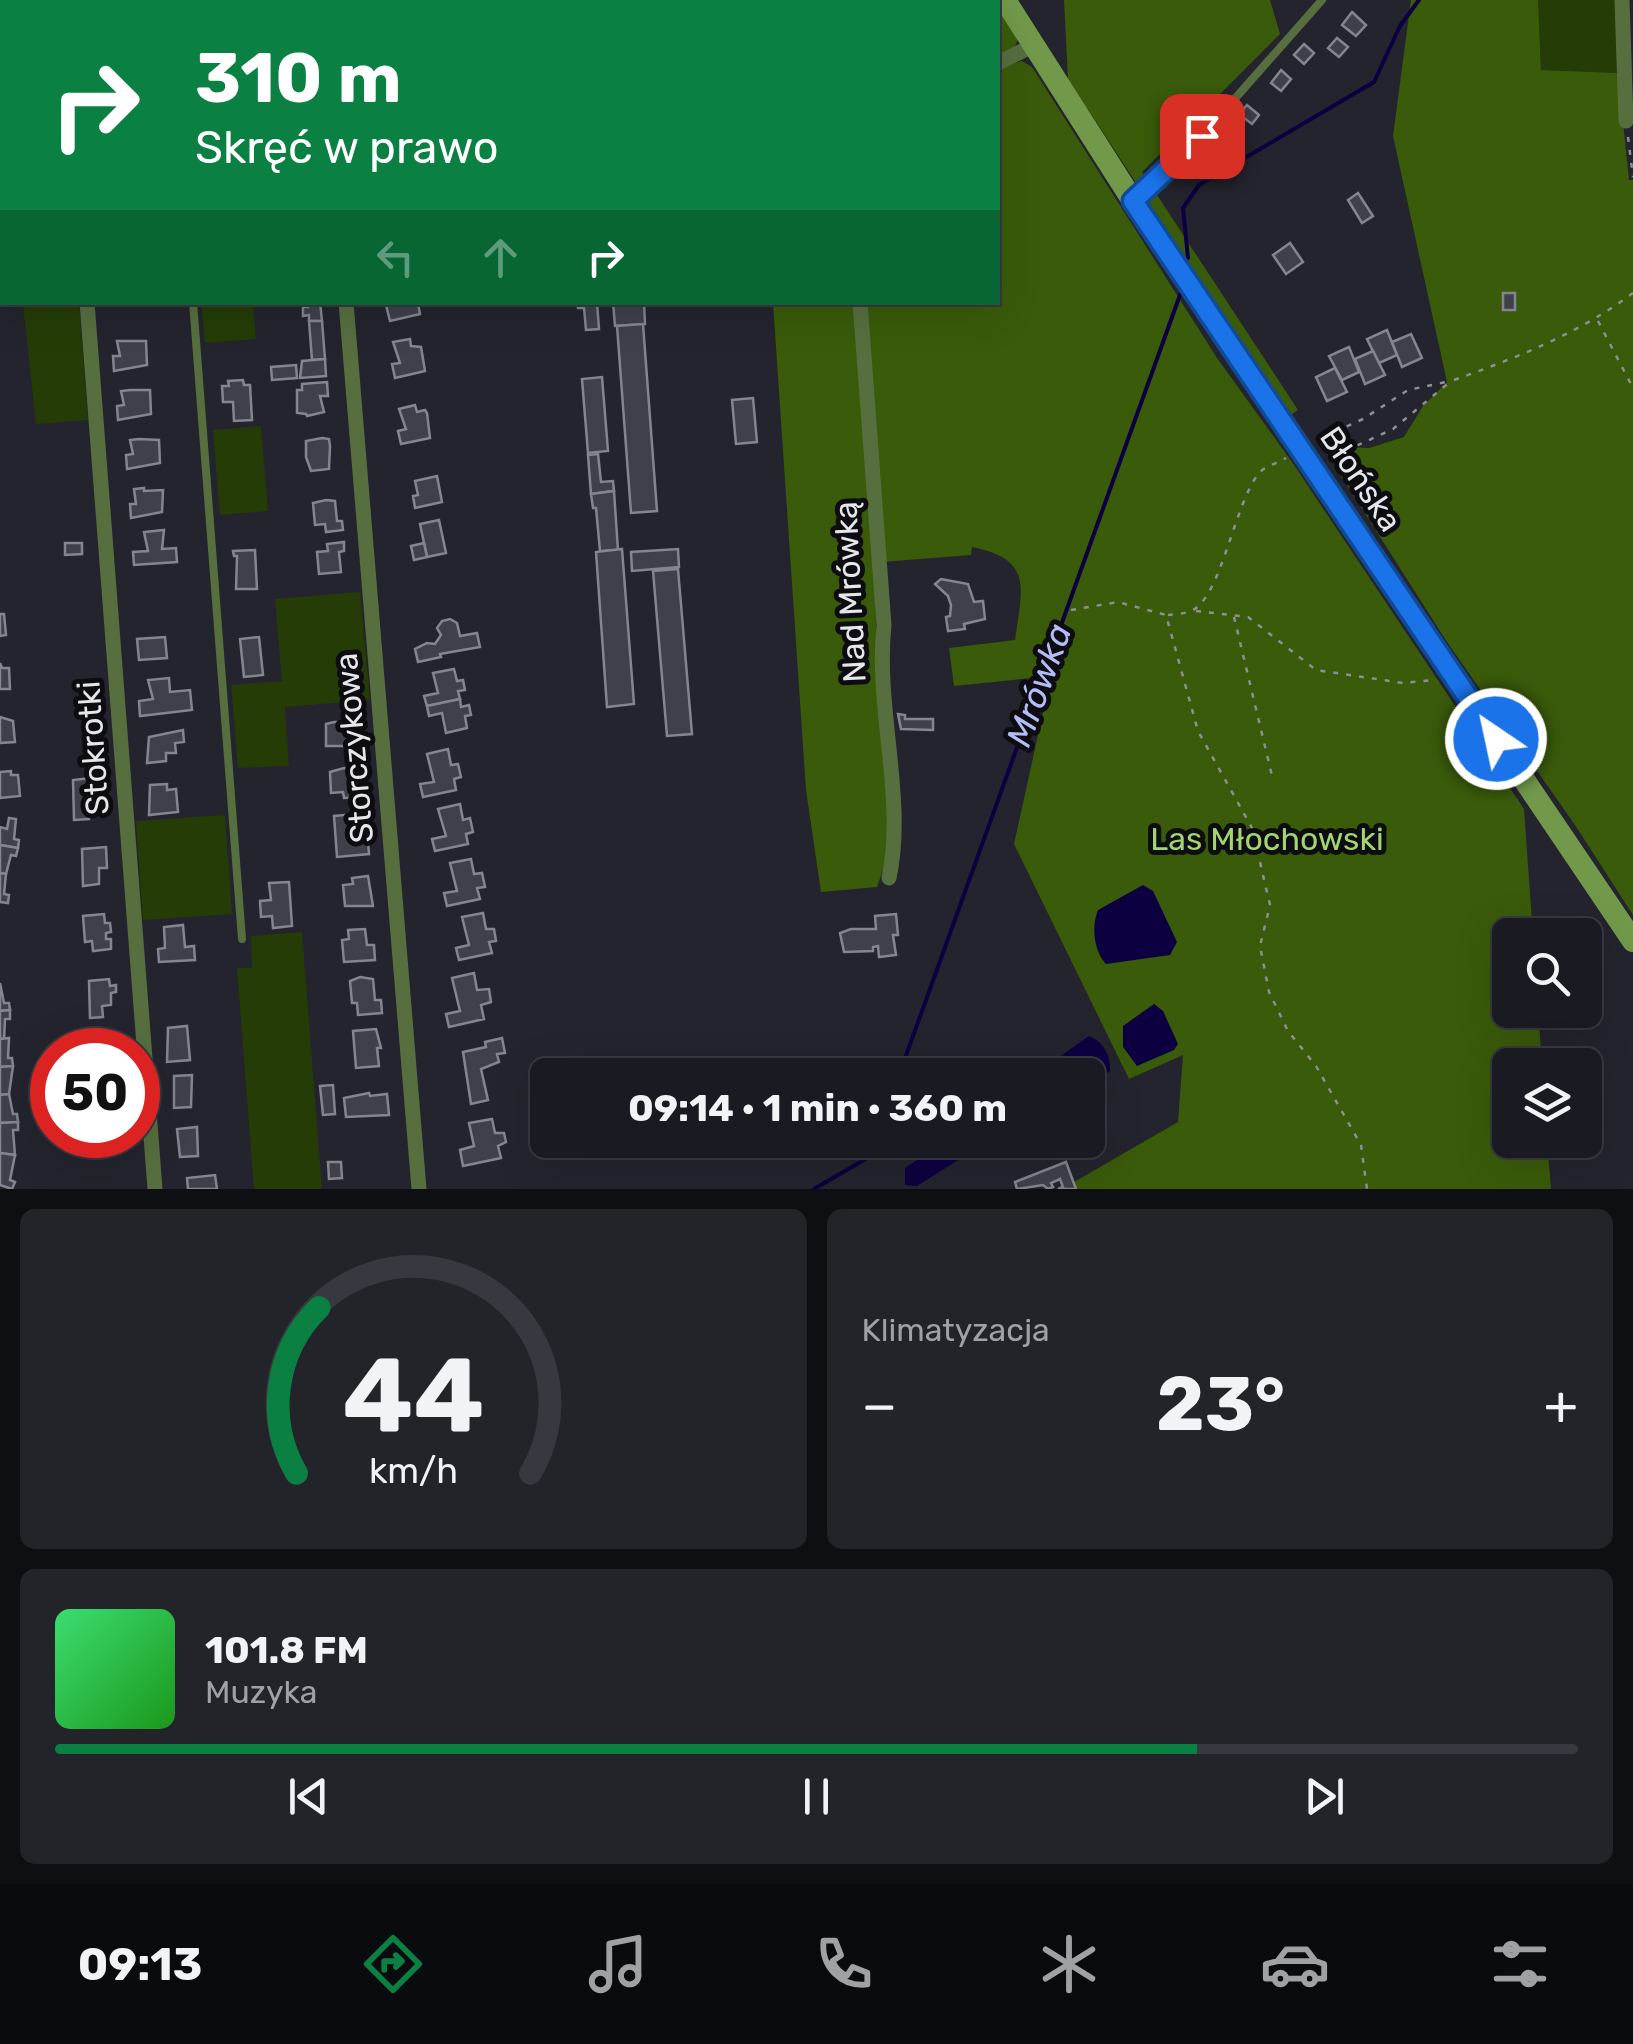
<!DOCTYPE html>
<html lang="pl">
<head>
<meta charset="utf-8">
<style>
	body { margin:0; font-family:Rubik,sans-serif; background:#23242a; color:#f1f3f6; height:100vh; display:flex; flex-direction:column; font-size:38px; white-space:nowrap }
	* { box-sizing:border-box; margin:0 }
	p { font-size:32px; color:#9fa1a5 }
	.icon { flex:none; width:55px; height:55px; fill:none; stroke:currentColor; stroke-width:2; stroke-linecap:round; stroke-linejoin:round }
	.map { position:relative; height:1189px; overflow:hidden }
	.sheet { display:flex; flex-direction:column; gap:20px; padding:20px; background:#0e0f13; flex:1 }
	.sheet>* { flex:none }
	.hud { position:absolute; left:0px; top:0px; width:1000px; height:305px; box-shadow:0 10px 40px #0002,0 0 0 2px #383940; background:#0b8043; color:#fff; overflow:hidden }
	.buttons { position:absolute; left:1492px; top:918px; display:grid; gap:20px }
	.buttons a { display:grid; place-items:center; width:110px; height:110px; border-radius:15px; background:#1a1b22; box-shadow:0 10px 40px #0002,0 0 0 2px #383940; font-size:50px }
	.speed { position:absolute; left:30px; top:1028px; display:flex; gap:20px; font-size:50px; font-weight:700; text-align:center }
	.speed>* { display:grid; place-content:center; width:130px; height:130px; border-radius:50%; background:#1a1b22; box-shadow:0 10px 40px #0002,0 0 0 2px #383940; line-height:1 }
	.speed .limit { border:15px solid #d22; background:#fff; color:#111 }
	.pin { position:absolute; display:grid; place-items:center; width:85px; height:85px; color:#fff; margin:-42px; border-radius:20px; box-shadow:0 5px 15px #0006 }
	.me { position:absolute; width:110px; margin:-55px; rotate:326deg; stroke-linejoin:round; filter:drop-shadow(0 0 8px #0008) }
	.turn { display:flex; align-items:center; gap:35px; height:210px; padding:0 30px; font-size:45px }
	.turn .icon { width:130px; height:130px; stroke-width:2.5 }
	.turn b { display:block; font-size:70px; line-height:85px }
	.lanes { display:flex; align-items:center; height:95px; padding:0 30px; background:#0003; justify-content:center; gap:50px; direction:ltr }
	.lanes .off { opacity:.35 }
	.big { font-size:75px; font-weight:700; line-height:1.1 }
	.sheet .card { flex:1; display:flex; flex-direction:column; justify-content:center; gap:15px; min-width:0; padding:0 35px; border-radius:15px; background:#23242a }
	.sheet .dial { align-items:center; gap:0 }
	.dial svg { height:260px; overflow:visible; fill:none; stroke:#383940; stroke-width:7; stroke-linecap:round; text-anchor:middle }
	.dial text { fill:#f1f3f6; stroke:none }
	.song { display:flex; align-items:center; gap:30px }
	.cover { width:120px; height:120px; border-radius:15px; background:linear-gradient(135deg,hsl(140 70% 55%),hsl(120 70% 35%)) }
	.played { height:10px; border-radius:5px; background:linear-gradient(90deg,#0b8043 75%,#383940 75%) }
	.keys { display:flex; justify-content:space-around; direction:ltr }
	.heat { display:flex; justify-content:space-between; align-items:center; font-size:55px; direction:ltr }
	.sheet .tiles { flex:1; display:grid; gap:20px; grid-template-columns:1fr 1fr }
	.card:last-child { grid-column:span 2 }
	.trip { position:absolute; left:530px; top:1058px; width:575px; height:100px; border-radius:15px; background:#1a1b22; box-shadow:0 10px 40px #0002,0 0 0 2px #383940; font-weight:700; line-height:100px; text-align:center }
	.tab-bar { display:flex; height:160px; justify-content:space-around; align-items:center; background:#0a0b0e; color:#9fa1a5 }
	.tab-bar .icon { width:70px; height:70px }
	.tab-bar .active { color:#0b8043 }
	.tab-bar b { font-size:45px; color:#f1f3f6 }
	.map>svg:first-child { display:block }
	.green { fill:#253c07 }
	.forest { fill:#3a5b0a }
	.water { fill:#0d0040 }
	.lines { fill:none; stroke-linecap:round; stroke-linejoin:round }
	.stream { stroke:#0d0040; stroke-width:4 }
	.building { fill:#3f404a; stroke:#848590; stroke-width:2.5 }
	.path { stroke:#8e8f96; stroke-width:2.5; stroke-dasharray:5 8; stroke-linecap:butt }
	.lane { stroke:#576f3f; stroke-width:8 }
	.street { stroke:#576f3f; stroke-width:15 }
	.secondary { stroke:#72994a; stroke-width:22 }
	.route-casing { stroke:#114b97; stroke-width:25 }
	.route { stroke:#1a73e8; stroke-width:18 }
	.labels { text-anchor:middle; stroke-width:10; stroke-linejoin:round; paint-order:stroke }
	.street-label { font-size:32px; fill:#e6e7ed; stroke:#0d0d11 }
	.park-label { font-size:32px; fill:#a3d570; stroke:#0d0d11 }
	.water-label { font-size:35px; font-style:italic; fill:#b4bcf7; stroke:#0d0d11 }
</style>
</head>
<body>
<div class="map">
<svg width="1633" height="1189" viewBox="0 0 1633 1189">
	<rect width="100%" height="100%" fill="#23242d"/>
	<g class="green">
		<path d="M0 0 2 15 0 174Z"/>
		<path d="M1538 0H1618V73L1541 70Z"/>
		<path d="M23 303H79L88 420 36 424Z"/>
		<path d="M201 303H253L256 339 205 343Z"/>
		<path d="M261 426 268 511 220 515 213 430Z"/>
		<path d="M360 592 370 700 285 707 289 766 238 768 231 685 282 681 275 599Z"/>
		<path d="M225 815 232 914 143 920 136 821Z"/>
		<path d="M302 932 322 1189H254L237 968H252L251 936Z"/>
	</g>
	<g class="forest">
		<rect x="419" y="0" width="197" height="2"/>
		<path d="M749 0H993L995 2H749Z"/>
		<path d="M1064 0H1270L1280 34 1142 172 1298 410 1289 416 1068 79Z"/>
		<path d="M1411 0H1538L1541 70 1618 73 1629 180H1633V915L1575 825 1447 642 1322 446 1369 448 1404 437 1423 406 1447 382 1393 136Z"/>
		<path d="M998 7 1018 40 1013 49 998 57Z"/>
		<path d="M1022 61 1032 67 1217 358 1292 462 1524 809 1533 935H1510V1010H1538L1542 1065H1510V1140H1547L1551 1189H1062L1178 1122 1183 1055 1129 1079 1014 844 1051 676 954 686 949 648 1015 640C1022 589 1034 559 972 547L971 555 882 562 864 303 998 302V68Z"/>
		<path d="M773 303H855L875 562 877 695 891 846 877 887 821 892 806 790Z"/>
	</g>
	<g class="water">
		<path d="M1143 885 1153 891 1177 942 1170 955 1106 964C1094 951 1091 927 1098 910Z"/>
		<path d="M1154 1004 1163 1011 1178 1044 1174 1050 1137 1066 1123 1047V1026Z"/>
		<path d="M1089 1036C1103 1042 1111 1055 1110 1071L1088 1086V1075H1034Z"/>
		<path d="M948 1140H971L974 1150 917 1186 905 1185V1168Z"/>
	</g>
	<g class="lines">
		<g class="stream">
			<path d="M1188 258 1183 208 1199 185 1374 82 1400 26 1419 0"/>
			<path d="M899 1075 1180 295"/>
			<path d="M814 1189 869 1157 875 1140"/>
		</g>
	</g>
	<g class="building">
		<path d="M1352 12 1366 25 1356 36 1342 25Z"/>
		<path d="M1337 38 1348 47 1339 57 1328 48Z"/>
		<path d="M1304 44 1314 53 1304 64 1294 55Z"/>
		<path d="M1281 70 1291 79 1281 91 1271 83Z"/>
		<path d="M1247 105 1259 115 1252 124 1239 114Z"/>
		<path d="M1213 138 1223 147 1212 158 1202 149Z"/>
		<path d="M1358 193 1373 216 1362 223 1348 200Z"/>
		<path d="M1290 243 1303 262 1286 274 1273 255Z"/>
		<rect x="1503" y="293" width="12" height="17"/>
		<path d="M308 302H320L322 321H309V315L303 316V307H308Z"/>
		<path d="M394 302H421L418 303 420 314 390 321 386 305Z"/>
		<path d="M577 302H597L599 329 586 330 584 308H578Z"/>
		<path d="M613 302H644L645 324 615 326Z"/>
		<path d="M309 321H322L325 359 312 360Z"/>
		<path d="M643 324 657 511 631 513 617 326Z"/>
		<path d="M1387 330 1397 355 1379 363 1367 339Z"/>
		<path d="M1411 334 1422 358 1402 367 1392 342Z"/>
		<path d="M410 339 411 346 421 347 425 371 395 378 392 364 400 363 393 342Z"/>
		<path d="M117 341H146L147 365 114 371 113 356H120Z"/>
		<path d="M1349 347 1359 372 1342 380 1329 356Z"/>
		<path d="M1373 351 1385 375 1365 384 1355 359Z"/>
		<path d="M325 359 326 376 300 378 302 361Z"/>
		<path d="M296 365 297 378 272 380 271 367Z"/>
		<path d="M1335 368 1347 392 1327 401 1316 377Z"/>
		<path d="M602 377 608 451 588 453 582 379Z"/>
		<path d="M243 380 244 385H250L252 420 234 421 233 402H223L222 386H229L228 381Z"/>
		<path d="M327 382 328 396H320L324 412 307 416 306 414 297 413V390H302V384Z"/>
		<path d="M130 390H150L151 414 118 420 117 406 124 405 121 391Z"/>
		<path d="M753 398 757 442 736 444 732 400Z"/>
		<path d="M415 405 417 412 425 410 427 413 430 438 401 444 398 431 406 429 399 409Z"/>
		<path d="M322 438 329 439 330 446 329 469 311 471 306 457V441Z"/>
		<path d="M139 439 159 440 160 463 127 469 126 455 133 454 130 440Z"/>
		<path d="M598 454 601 482 613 481 614 491 591 494 588 455Z"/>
		<path d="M437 476 442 502 415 508 413 496 418 495 415 481Z"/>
		<path d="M144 488V491L163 490 162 512 131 518 130 504H136L134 489Z"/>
		<path d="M614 491 618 550 600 551 596 508H593L591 494Z"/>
		<path d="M326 500 335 501 337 521H342L343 530 326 532 325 524 315 525 313 503Z"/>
		<path d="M439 520 446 553 427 557 420 524Z"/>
		<path d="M164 530 162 549 176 548 177 562 134 565 133 552 148 551 144 532Z"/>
		<path d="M344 542V551L339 552 341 572 319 574 317 552 328 551 327 544Z"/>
		<path d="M65 543H82V554L65 555Z"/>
		<path d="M424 543 427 557 414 560 411 546Z"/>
		<path d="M622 549 634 704 607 707 596 552Z"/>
		<path d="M678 549 679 567 632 571 631 552Z"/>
		<path d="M255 550 257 589H236L237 556H234L233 551Z"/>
		<path d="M678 569 692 734 667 736 653 571Z"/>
		<path d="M941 579 968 584 974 602 983 601 985 619 964 624 965 629 948 631 946 617 950 616 951 605 948 596 935 584Z"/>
		<path d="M0 614H4L6 635 0 636Z"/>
		<path d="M450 619 457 623 460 636 477 633 480 647 440 654 441 657 418 662 415 649 427 643 435 644 441 635 437 628 442 621Z"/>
		<path d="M165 637 167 658 139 660 137 639Z"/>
		<path d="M259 637 263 675 244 677 240 639Z"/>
		<path d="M0 663 2 668H9L10 689H0Z"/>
		<path d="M454 669 457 681 463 680 465 690 458 691 460 699 427 706 424 696 438 693 433 673Z"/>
		<path d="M169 678 170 692 190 690 192 710 140 716 139 701 153 699 148 680Z"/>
		<path d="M460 699 461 707 469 705 471 715 465 716 467 728 446 733 442 713 429 716 427 706Z"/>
		<path d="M898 714 905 715V719H933V730L901 729Z"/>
		<path d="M0 717 13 721 15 742 0 743Z"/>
		<path d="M334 722H348L349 733 357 732 358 746H326V724Z"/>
		<path d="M183 730 184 742 175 743 176 753H166V761L147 763 149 737Z"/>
		<path d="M448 749 451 765 458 764 461 777 454 779 456 790 423 797 420 784 434 782 427 754Z"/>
		<path d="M344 768 354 770V781L359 783 361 797 344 798 343 792 331 793 330 772Z"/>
		<path d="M11 771V775H18L20 796 0 798V772Z"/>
		<path d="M99 777 100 798 89 799V819L74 820 73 780Z"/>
		<path d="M167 784V790L176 789 178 812 149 815 150 785Z"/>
		<path d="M460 804 463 820 470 818 473 832 466 834 468 844 435 851 432 839 446 836 438 809Z"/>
		<path d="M356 814V843L368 842 369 854 337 857 334 816Z"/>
		<path d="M9 818 16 819 14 839 19 840 18 848 0 845V827L7 829Z"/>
		<path d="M0 845 18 848 16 856 11 855 6 874 0 873Z"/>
		<path d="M106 847 107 868H99V884L83 886 82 849Z"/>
		<path d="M471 859 474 874 482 873 485 887 477 888 480 899 447 906 444 893 457 891 450 863Z"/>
		<path d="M0 873 6 874 4 894 9 895 8 903 0 902Z"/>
		<path d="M368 876 373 906H345L343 885 353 884 352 878Z"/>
		<path d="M289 882 292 926 273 928 272 916 261 917 260 901 271 900 269 883Z"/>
		<path d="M483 913 486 929H494L496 941 489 942 492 953 459 960 456 948 469 945 462 917Z"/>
		<path d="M104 914 105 923H110L111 932 106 933V939H111V949L93 951 92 941 85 942 83 916Z"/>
		<path d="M896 914 898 935H893L896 955 879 957 878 946 873 947V951L844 952 840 933 851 929H876L875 916Z"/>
		<path d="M183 925 185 947 194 946 195 960 159 962 158 949 165 948 164 927Z"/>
		<path d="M365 929 367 945H374L375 960 344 962 342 940 349 939 348 930Z"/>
		<path d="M474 973 477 990 489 989 491 1002 481 1005 484 1019 449 1027 446 1014 460 1011 452 978Z"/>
		<path d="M360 977 373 979 375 1000H381L382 1013 358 1015 357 1003H352L350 981Z"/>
		<path d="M109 979 110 986 116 985V992L111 993V1005L102 1006 103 1017 90 1018 89 981Z"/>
		<path d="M0 983 4 1003H9L10 1010 0 1011Z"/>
		<path d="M10 1010V1019H5L4 1039H0V1011Z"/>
		<path d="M187 1026 190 1060 167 1062 168 1028Z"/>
		<path d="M376 1029 381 1048H377L379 1066 356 1068 353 1031Z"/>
		<path d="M9 1038 8 1058H12L13 1066 0 1067V1039Z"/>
		<path d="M502 1038 505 1053 497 1054 499 1062 481 1069 488 1100 471 1104 463 1052 486 1047 485 1042Z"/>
		<path d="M13 1066 9 1094 0 1095V1067Z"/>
		<path d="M192 1075 191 1107 174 1108V1076Z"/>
		<path d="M333 1085 335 1114 323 1115 320 1086Z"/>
		<path d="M369 1093 370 1096 387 1094 389 1115 346 1117 344 1098Z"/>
		<path d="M9 1094 13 1114H17L18 1122 0 1123V1095Z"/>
		<path d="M492 1119 495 1133H504L506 1142 498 1146 501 1158 463 1166 460 1150 474 1146 469 1123Z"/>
		<path d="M18 1122V1130H13L15 1155 0 1153V1123Z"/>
		<path d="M197 1127 198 1156 180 1157 177 1129Z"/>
		<path d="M117 1135 118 1149 103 1150 101 1135Z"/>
		<path d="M0 1153 15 1155 10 1180 15 1182 12 1189 0 1185Z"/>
		<path d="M328 1162H341L342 1178 329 1179Z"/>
		<path d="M1066 1162 1076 1189H1058L1063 1187 1060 1179 1051 1183 1053 1187 1048 1189 1043 1185 1017 1189 1015 1182Z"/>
		<path d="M215 1175 217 1189H188L187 1178Z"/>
	</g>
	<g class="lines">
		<g class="path">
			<path d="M1628 137 1633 177"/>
			<path d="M0 187H2"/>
			<path d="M1598 321 1633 388"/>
			<path d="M1454 380C1518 357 1578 334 1633 293"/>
			<path d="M1323 437 1363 419 1408 390 1446 382"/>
			<path d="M1319 439 1356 446 1393 429 1451 381"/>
			<path d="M1071 610 1118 602 1166 615 1198 731 1252 828 1270 905 1260 946 1269 992 1288 1031 1316 1066 1361 1145 1367 1189"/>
			<path d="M1196 611 1248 617 1316 670 1403 683 1433 680"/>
			<path d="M1168 615C1175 614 1184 614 1191 611 1221 599 1234 504 1259 473 1265 466 1278 463 1286 458"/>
			<path d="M1234 617 1273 780"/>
		</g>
		<g class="lane">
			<path d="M361 0 362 2"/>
			<path d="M1137 197 1202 136 1322 0"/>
			<path d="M193 302 242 939"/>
		</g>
		<g class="street">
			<path d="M231 0 232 2"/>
			<path d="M1622 0 1626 121"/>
			<path d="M998 63 1034 45"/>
			<path d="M87 302 155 1189"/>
			<path d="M346 302 419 1189"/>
			<path d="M860 302 884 625C875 708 906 799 889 878"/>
		</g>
		<path class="secondary" d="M1005 0 1133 201 1633 941"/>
	</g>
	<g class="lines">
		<g class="route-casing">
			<path id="route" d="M1202 136 1133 201 1496 739"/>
		</g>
		<use href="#route" class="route"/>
	</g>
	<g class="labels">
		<g class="street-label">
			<text transform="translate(1361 479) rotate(56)" y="11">Błońska</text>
			<text transform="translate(850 592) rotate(-93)" y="11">Nad Mrówką</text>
			<text transform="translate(93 748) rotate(-94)" y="11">Stokrotki</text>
			<text transform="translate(354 748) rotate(-95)" y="11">Storczykowa</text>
		</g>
		<g class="park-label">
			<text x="1267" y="850">Las Młochowski</text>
		</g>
		<g class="water-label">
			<text transform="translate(1039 685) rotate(-70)" y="12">Mrówka</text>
		</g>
	</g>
</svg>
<div class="buttons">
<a><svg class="icon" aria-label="search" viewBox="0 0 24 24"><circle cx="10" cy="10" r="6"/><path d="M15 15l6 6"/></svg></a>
<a><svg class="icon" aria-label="layers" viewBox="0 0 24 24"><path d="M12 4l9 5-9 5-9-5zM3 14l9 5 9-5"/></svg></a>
</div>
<div class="speed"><div class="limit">50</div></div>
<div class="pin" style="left:1202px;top:136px;background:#d93025"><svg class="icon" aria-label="arrive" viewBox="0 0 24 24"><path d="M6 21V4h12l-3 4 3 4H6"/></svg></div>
<svg class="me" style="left:1496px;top:739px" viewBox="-20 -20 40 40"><circle r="17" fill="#1a73e8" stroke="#fff" stroke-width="3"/><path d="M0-11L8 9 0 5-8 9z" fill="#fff"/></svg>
<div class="trip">09:14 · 1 min · 360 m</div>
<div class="hud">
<div class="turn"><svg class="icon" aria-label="right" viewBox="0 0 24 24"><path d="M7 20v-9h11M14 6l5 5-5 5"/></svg><div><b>310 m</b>Skręć w prawo</div></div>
<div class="lanes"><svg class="icon off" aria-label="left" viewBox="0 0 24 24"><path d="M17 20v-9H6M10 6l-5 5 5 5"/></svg><svg class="icon off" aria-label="ahead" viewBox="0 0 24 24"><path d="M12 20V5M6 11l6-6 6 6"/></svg><svg class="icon" aria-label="right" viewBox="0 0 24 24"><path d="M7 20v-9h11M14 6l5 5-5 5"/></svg></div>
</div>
</div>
<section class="sheet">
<div class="tiles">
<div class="card dial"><svg viewBox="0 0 100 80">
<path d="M14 69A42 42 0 1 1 86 69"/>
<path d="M14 69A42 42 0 0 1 21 18" stroke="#0b8043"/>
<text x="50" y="56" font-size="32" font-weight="700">44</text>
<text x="50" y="72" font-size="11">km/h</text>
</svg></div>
<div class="card"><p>Klimatyzacja</p>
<div class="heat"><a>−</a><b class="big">23°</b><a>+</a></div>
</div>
<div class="card">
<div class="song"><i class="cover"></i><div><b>101.8 FM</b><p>Muzyka</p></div></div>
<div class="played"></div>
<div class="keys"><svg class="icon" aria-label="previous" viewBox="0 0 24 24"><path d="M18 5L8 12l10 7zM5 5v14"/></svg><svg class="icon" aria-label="pause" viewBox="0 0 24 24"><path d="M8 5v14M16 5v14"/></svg><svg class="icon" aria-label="next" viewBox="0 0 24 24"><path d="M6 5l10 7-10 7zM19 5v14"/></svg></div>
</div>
</div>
</section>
<nav class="tab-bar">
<b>09:13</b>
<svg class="icon active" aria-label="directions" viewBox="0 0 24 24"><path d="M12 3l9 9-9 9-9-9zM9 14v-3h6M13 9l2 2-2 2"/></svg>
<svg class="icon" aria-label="music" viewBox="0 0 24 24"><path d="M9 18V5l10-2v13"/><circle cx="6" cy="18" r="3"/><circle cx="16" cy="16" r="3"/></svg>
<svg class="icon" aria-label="phone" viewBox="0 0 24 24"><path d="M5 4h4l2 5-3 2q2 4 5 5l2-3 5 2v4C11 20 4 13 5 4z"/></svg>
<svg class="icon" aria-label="climate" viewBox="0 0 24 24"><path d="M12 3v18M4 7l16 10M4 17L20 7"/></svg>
<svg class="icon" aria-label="car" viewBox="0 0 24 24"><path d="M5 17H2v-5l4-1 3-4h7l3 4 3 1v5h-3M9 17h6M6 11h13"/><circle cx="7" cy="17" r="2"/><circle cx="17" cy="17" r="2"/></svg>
<svg class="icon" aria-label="filters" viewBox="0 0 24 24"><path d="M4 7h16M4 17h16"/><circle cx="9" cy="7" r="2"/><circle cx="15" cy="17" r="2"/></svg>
</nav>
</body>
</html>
